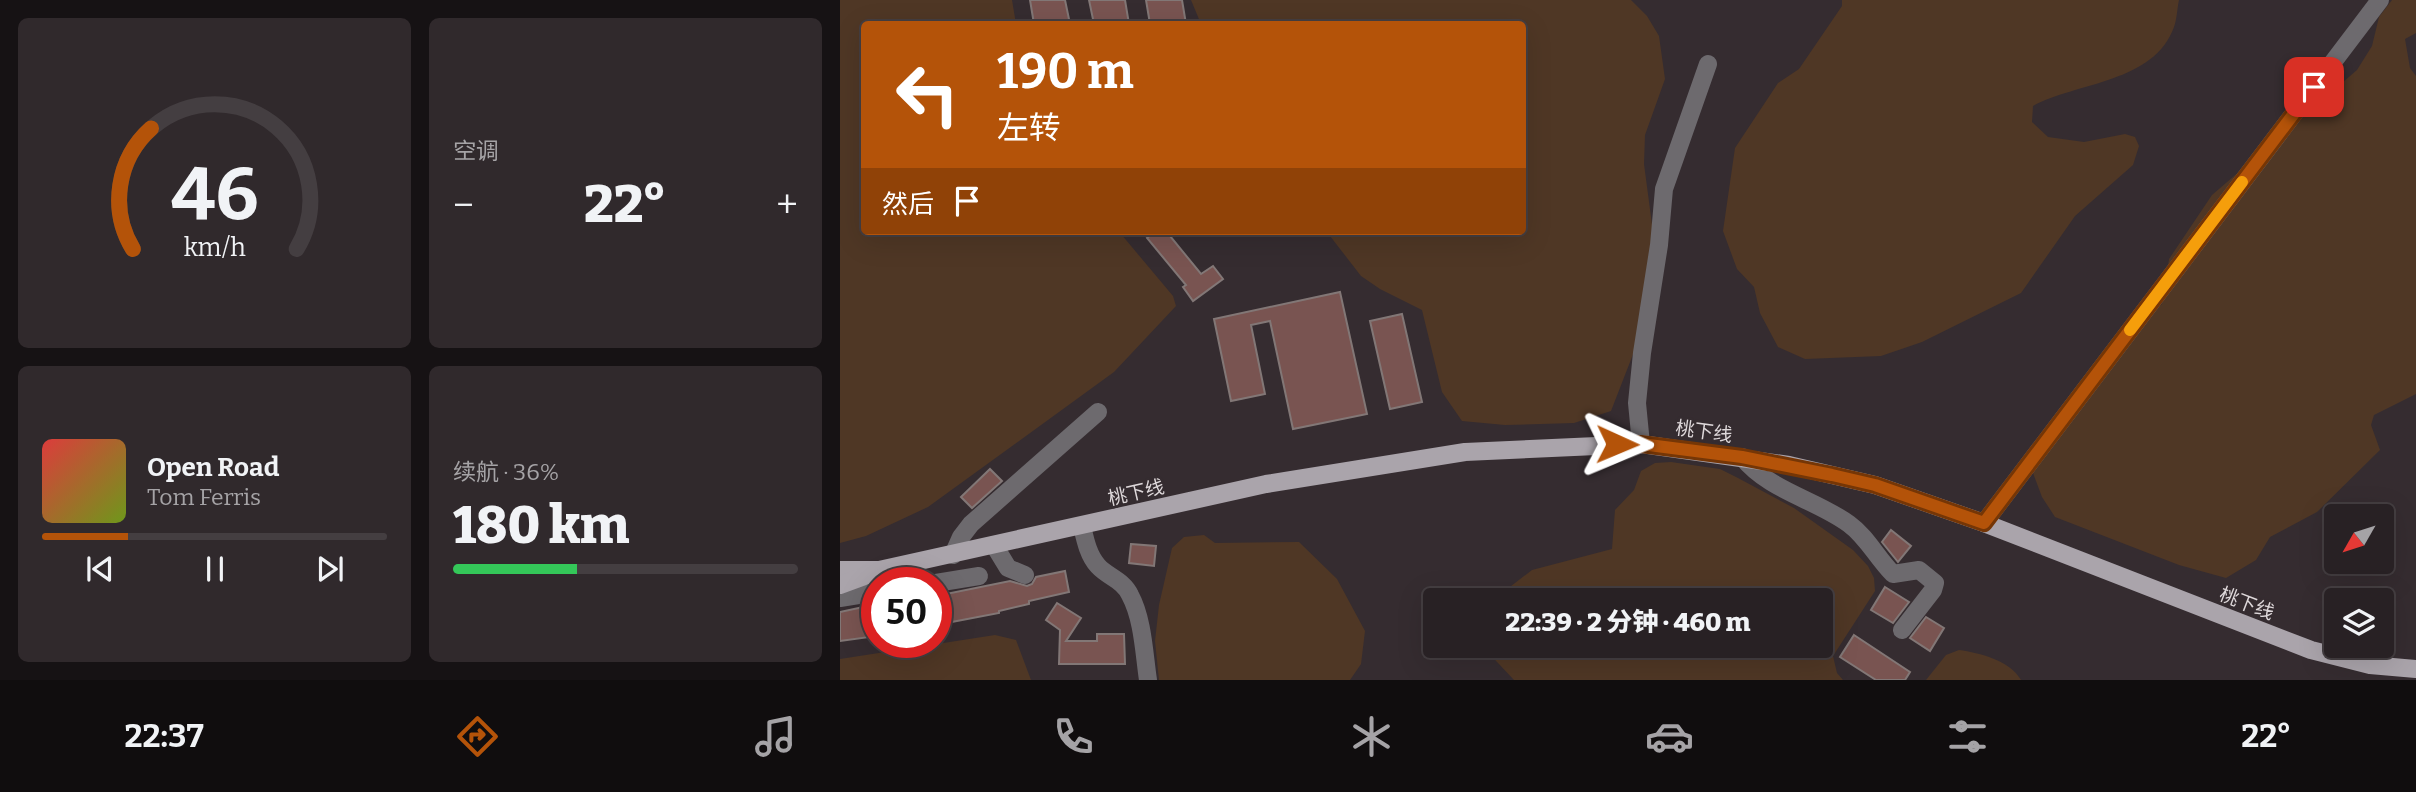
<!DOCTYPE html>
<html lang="zh">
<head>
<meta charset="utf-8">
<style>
	body { margin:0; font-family:Bitter,"Noto Sans SC",serif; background:#30292c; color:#f1f3f6; height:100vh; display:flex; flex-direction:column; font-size:26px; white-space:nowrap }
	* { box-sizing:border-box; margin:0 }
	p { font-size:23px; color:#a5a3a6 }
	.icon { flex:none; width:38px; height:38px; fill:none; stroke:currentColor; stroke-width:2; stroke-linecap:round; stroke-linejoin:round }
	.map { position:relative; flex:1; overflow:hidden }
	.drawer { display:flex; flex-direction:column; gap:18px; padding:18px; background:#161214; width:840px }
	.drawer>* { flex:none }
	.guide { position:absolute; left:21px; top:21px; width:665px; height:214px; border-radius:7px; box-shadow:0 7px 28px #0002,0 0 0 2px #443e41; background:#b45309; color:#fff; overflow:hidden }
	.needle { width:46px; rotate:231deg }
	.fabs { position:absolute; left:1484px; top:504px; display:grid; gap:14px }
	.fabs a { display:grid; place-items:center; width:70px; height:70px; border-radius:7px; background:#282124; box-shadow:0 7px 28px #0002,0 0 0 2px #443e41; font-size:35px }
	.speed { position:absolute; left:21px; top:567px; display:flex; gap:14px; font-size:35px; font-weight:700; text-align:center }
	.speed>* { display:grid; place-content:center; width:91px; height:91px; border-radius:50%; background:#282124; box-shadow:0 7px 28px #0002,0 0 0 2px #443e41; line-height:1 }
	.speed .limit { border:10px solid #d22; background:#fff; color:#111 }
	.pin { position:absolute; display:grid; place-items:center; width:60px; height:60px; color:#fff; margin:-30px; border-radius:14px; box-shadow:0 4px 10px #0006 }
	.me { position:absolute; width:77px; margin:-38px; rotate:91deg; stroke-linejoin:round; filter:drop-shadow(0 0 5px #0008) }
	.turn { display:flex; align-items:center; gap:24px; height:147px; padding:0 21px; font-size:32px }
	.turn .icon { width:91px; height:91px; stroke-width:2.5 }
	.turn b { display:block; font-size:49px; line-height:60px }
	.then { display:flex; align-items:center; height:66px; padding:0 21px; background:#0003; gap:14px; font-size:26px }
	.big { font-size:52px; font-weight:800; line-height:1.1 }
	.drawer .tile { flex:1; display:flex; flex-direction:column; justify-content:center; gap:10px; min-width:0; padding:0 24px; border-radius:10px; background:#30292c }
	.drawer .dial { align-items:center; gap:0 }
	.dial svg { height:182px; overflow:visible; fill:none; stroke:#443e41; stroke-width:7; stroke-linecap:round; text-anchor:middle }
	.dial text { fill:#f1f3f6; stroke:none }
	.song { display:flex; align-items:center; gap:21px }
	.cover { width:84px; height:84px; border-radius:10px; background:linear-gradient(135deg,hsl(0 70% 55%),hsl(80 70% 35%)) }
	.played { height:7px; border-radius:4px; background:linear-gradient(90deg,#b45309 25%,#443e41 25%) }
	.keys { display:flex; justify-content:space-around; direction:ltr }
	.heat { display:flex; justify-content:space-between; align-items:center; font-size:38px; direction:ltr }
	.charge { height:10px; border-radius:5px; background:linear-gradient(90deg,#34c759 36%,#443e41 0) }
	.drawer .tiles { flex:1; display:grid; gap:18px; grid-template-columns:repeat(2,1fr) }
	.trip { position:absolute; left:583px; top:588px; width:410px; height:70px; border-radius:7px; background:#282124; box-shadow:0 7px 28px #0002,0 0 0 2px #443e41; font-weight:800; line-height:70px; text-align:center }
	.tab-bar { display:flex; height:112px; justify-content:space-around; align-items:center; background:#100d0e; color:#a5a3a6 }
	.tab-bar .icon { width:49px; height:49px }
	.tab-bar .active { color:#b45309 }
	.tab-bar b { font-size:32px; color:#f1f3f6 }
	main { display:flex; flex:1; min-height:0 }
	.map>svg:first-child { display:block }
	.green { fill:#4f3725 }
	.building { fill:#795451; stroke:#827776; stroke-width:2 }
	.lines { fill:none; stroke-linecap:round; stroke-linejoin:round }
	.minor { stroke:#6d6a6e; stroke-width:18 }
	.major { stroke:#aaa4ab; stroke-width:18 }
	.route-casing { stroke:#753606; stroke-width:18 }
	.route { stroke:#b45309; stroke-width:12 }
	.slow { stroke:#f59e0b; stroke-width:12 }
	.labels { text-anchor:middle; stroke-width:5; stroke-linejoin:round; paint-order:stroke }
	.street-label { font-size:19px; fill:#ded8da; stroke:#352c30 }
</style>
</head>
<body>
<main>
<section class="drawer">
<div class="tiles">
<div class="tile dial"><svg viewBox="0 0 100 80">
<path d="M14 69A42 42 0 1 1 86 69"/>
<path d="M14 69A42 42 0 0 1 22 16" stroke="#b45309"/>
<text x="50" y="56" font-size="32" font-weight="700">46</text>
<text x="50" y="72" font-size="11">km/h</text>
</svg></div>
<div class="tile"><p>空调</p>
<div class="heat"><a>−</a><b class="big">22°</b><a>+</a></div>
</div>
<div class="tile">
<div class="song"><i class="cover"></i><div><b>Open Road</b><p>Tom Ferris</p></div></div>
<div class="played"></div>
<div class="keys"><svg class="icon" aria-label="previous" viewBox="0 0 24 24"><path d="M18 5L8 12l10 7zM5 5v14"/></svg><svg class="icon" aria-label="pause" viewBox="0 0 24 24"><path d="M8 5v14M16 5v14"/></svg><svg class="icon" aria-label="next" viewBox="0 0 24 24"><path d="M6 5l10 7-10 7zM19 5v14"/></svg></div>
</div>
<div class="tile"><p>续航 · 36%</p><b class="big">180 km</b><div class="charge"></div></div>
</div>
</section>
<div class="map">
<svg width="1576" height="680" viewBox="0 0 1576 680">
	<rect width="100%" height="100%" fill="#352c30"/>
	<g class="green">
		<path d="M0 0H172L176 24H24V231H251L281 234 333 296 336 306 274 372 88 507 26 536 0 543Z"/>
		<path d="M351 0H791L807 16 819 36 825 79 805 135 804 164 813 232 797 344 771 411 734 423 665 425 622 421 602 392 582 310 540 289 521 276 490 236 491 231H682V24H361Z"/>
		<path d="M1002 0H1339C1337 9 1337 19 1334 27 1314 83 1237 82 1193 106L1192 122 1208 137 1244 142 1285 134 1295 137 1299 146 1293 165 1235 216 1181 293 1082 342 1041 356 965 359 938 347 920 313 914 287 897 269 883 231 895 148 938 83 959 69 1002 6Z"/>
		<path d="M1552 0H1576V33L1565 39 1570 68 1576 76V394L1534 415 1531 425 1540 450 1477 512 1430 537 1416 560 1386 578 1339 565 1215 517 1202 497 1193 473 1266 348 1322 304 1329 259 1372 195 1517 70 1532 46 1539 17Z"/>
		<path d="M831 462 880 469 898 478 954 508 1013 550 1028 566 1034 578 1035 591 993 656 997 673 1003 680H674L642 646H980V600H653L692 570 772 549 775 510 794 490 801 471 815 463Z"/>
		<path d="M364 535 375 543 459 542 497 579 525 631 521 664 510 680H319L315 641 319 605 332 548 344 537Z"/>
		<path d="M155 635 176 640 191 680H0V659Z"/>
		<path d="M1119 650C1140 653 1169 660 1181 680H1086L1106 655Z"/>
	</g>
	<g class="building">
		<path d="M190 0H225L230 24H194Z"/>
		<path d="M249 0H285L289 24H254Z"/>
		<path d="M306 0H342L346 24H310Z"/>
		<path d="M316 231H326L361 274 373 266 383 279 353 301 343 287 346 285 307 238Z"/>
		<path d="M500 292 527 414 453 429 430 321 411 325 425 394 391 401 374 319Z"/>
		<path d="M562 314 582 402 550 409 530 321Z"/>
		<path d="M150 469 162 481 132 508 121 497Z"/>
		<path d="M1051 530 1071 546 1058 562 1042 542Z"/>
		<path d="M291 544 316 546 314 566 289 563Z"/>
		<path d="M225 571 229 592 189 601V604L159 611V613L96 625V596L170 581 187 586 192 584 196 577Z"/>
		<path d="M1045 587 1069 602 1053 623 1031 610Z"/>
		<path d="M217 603 241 618 226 641H257V634H284L285 664H219L220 630 206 620Z"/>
		<path d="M37 604V636L0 641V612Z"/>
		<path d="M1086 617 1104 628 1090 651 1070 638Z"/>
		<path d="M1014 635 1070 672 1065 680H1036L1000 657Z"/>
	</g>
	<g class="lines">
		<g class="minor">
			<path d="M801 444 797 403 802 353 819 245 824 189 868 64"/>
			<path d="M902 457C929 491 975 499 1009 524 1027 537 1037 558 1053 574L1079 570 1095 583 1093 590 1062 630"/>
			<path d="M1144 523 1540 0"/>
			<path d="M242 526C245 539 248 555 258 566 268 577 283 580 290 595 303 619 304 653 308 680"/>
			<path d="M154 545 168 568 185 575"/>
			<path d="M113 555 121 537 131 524 258 412"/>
			<path d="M96 583 139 576"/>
			<path d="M0 598 37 592"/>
		</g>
		<g class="major">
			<path d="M0 570H39L426 484 625 452 801 444 949 465 1035 485 1144 523 1471 650 1530 665 1576 669"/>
			<path d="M0 585 30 574"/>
		</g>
	</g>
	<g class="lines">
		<g class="route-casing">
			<path id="route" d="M777 444H801L902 457 992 475 1035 485 1144 523 1474 87"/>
		</g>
		<use href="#route" class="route"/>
		<path class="slow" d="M1290 330 1402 182"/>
	</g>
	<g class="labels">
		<g class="street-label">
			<text transform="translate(864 431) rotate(8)" y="7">桃下线</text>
			<text transform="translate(296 492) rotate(-13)" y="7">桃下线</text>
			<text transform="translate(1407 603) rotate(21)" y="7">桃下线</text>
		</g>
	</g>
</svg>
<div class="fabs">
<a><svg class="needle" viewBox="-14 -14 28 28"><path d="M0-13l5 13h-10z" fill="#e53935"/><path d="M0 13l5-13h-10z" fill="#a5a3a6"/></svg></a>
<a><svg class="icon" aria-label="layers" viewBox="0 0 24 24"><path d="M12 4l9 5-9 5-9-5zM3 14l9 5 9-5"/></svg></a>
</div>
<div class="speed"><div class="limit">50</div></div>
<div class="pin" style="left:1474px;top:87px;background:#d93025"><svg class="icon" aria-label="arrive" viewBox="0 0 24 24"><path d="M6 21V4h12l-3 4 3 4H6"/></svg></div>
<svg class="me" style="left:777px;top:444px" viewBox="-20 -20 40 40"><path d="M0-17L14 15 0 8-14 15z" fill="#b45309" stroke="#fff" stroke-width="4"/></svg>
<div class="trip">22:39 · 2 分钟 · 460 m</div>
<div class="guide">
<div class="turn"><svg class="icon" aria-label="left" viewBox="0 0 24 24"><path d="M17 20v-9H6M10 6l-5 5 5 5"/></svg><div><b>190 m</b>左转</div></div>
<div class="then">然后<svg class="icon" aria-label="arrive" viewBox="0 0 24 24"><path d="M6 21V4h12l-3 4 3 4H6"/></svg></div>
</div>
</div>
</main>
<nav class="tab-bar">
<b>22:37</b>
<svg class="icon active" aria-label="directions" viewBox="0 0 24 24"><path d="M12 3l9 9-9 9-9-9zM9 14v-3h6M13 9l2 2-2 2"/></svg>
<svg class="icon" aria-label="music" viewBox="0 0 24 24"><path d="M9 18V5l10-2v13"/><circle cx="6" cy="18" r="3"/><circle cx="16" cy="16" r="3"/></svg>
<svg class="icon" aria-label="phone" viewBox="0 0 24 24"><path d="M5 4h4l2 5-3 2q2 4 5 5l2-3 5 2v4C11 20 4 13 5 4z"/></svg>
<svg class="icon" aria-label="climate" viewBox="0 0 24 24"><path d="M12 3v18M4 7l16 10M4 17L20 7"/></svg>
<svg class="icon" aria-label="car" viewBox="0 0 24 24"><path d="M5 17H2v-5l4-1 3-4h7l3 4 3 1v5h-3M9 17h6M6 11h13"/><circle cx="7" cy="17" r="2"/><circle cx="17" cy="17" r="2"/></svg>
<svg class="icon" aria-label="filters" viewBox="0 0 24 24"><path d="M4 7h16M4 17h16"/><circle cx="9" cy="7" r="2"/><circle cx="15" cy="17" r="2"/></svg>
<b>22°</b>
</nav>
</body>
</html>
